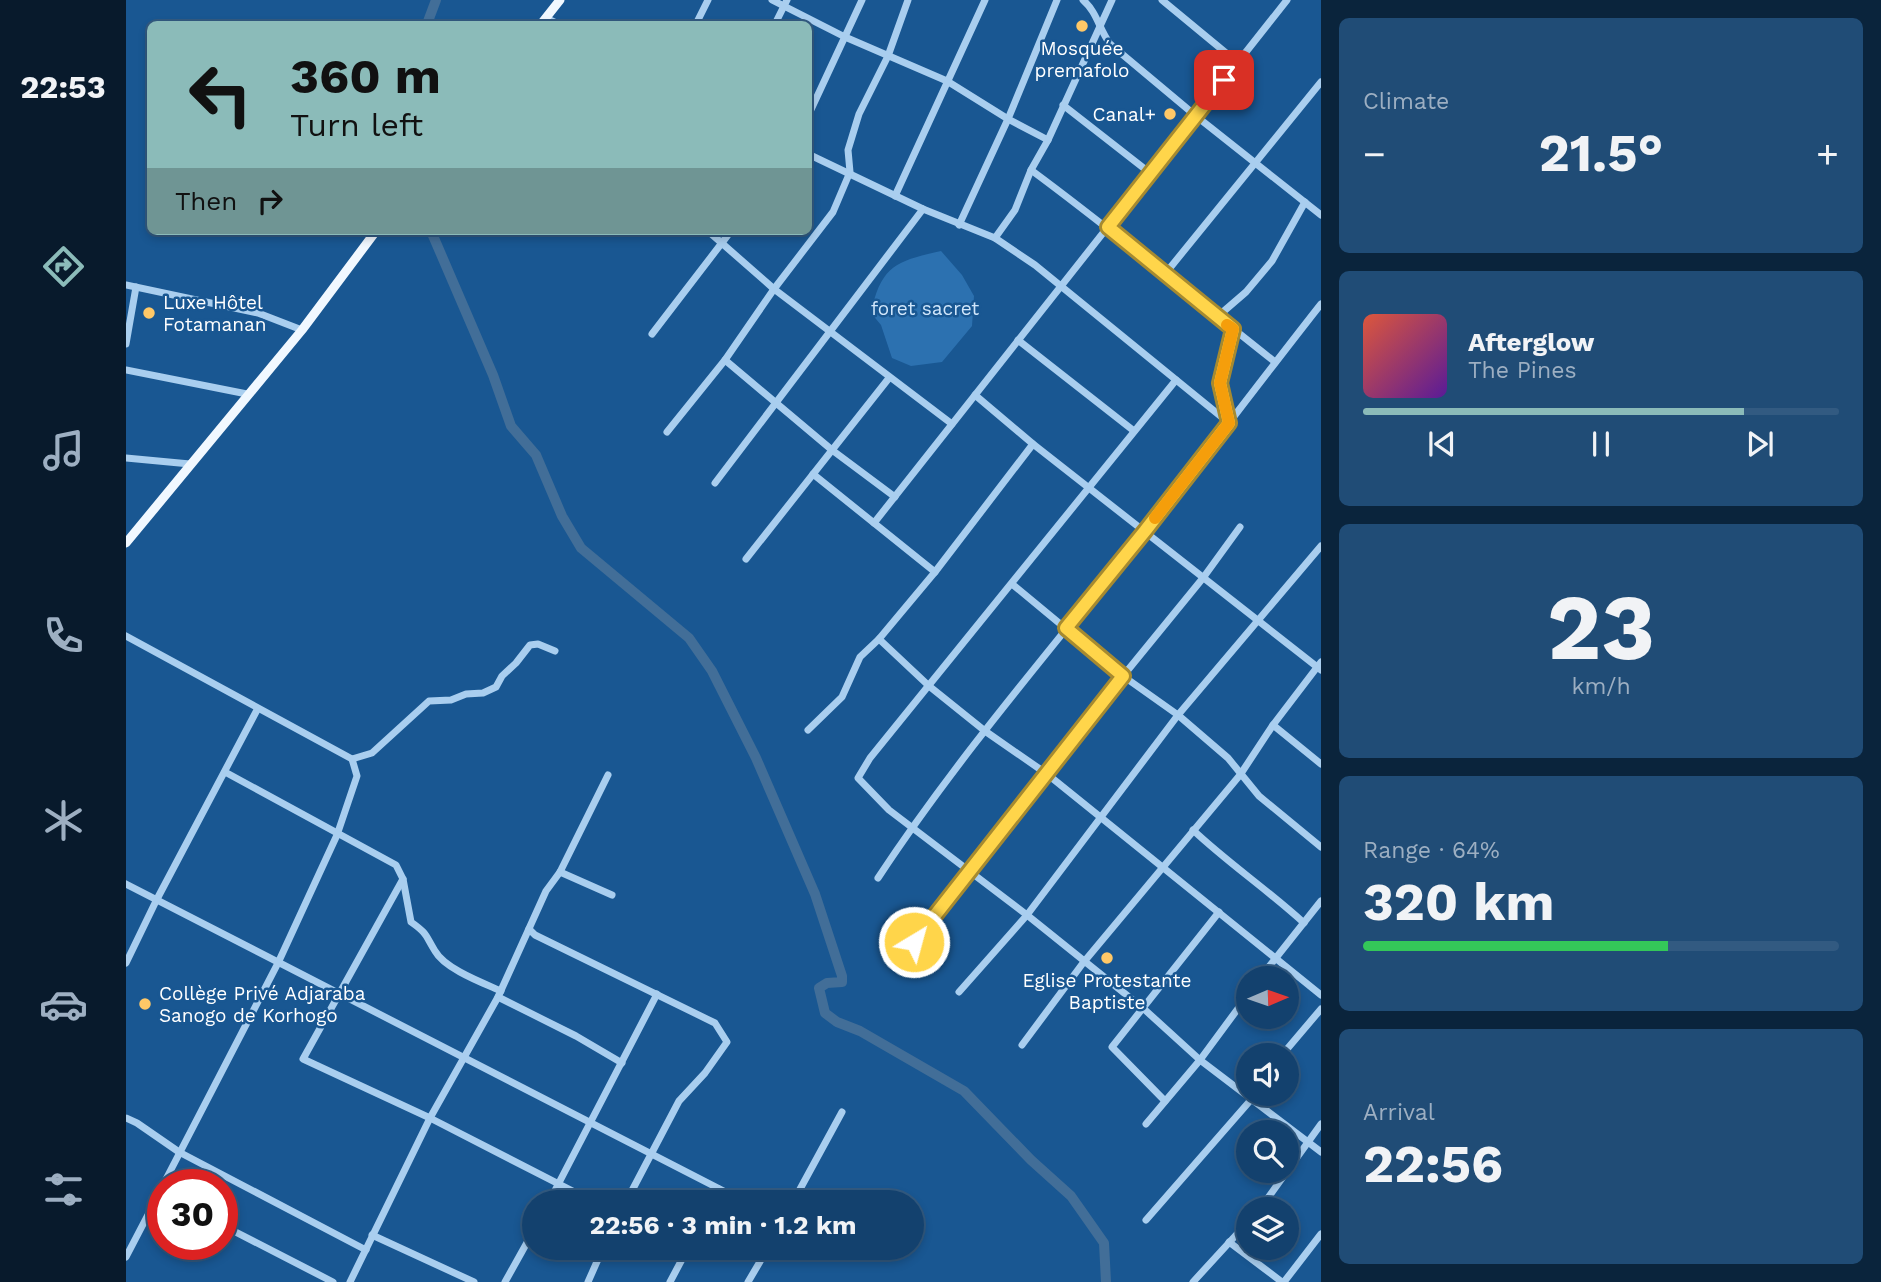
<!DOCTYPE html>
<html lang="en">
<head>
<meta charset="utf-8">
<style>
	body { margin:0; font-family:"Work Sans",sans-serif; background:#204c76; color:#f1f3f6; height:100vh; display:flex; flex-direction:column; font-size:26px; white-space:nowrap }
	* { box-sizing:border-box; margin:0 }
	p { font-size:23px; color:#9dafc2 }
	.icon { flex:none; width:38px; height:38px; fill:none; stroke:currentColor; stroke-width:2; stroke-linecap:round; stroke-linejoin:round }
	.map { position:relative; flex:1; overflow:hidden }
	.panel { display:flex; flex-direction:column; gap:18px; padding:18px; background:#0a243c; width:560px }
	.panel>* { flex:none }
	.top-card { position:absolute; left:21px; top:21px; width:665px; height:214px; border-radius:10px; box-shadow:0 4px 10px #0003,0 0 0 2px #325a81; background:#8bbbb9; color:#111; overflow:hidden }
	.needle { width:46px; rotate:88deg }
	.buttons { position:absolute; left:1110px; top:966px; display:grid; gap:14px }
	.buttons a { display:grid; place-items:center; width:63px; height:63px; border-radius:50%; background:#13416e; box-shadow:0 4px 10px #0003,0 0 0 2px #325a81; font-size:35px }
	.speed { position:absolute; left:21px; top:1169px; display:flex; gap:14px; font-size:35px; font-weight:700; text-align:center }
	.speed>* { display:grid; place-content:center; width:91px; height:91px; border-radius:50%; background:#13416e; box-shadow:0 4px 10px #0003,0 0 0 2px #325a81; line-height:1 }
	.speed .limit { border:10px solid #d22; background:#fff; color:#111 }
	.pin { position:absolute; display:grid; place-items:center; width:60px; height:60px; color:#fff; margin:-30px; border-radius:14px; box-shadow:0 4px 10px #0006 }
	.me { position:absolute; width:77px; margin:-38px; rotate:37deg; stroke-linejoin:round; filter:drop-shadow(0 0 5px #0008) }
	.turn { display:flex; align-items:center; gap:24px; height:147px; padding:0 28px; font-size:32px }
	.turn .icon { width:91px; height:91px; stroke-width:2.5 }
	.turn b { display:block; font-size:49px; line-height:60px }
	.then { display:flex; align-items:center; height:66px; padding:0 28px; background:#0003; gap:14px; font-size:26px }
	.big { font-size:52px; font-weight:700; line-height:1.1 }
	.panel .card { flex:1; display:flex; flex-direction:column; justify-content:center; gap:10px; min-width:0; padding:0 24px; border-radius:10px; background:#204c76 }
	.panel .dial { align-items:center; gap:0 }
	.dial b { font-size:91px; line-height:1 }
	.song { display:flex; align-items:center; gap:21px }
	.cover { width:84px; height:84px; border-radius:10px; background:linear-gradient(135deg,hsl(10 70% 55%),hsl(270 70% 35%)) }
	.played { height:7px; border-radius:4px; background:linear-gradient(90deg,#8bbbb9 80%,#325a81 80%) }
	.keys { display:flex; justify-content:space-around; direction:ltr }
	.heat { display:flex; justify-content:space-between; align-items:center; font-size:38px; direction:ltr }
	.charge { height:10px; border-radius:5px; background:linear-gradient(90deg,#34c759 64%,#325a81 0) }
	.trip { position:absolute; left:396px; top:1190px; width:402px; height:70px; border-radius:35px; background:#13416e; box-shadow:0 4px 10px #0003,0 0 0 2px #325a81; font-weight:700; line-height:70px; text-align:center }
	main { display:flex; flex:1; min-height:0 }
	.tab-bar { display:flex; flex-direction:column; width:126px; justify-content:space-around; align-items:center; background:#081a2c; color:#9dafc2 }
	.tab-bar .icon { width:49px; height:49px }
	.tab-bar .active { color:#8bbbb9 }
	.tab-bar b { font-size:32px; color:#f1f3f6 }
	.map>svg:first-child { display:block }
	.green { fill:#2c71b0 }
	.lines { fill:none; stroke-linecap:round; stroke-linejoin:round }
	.river { stroke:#426e98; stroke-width:10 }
	.minor { stroke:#a9ceef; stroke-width:7 }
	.major { stroke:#f1f8ff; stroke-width:9 }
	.route-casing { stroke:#a68a30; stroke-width:18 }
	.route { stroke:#ffd54a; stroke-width:12 }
	.slow { stroke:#f59e0b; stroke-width:12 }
	.poi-dot { fill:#ffc867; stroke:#195792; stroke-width:2.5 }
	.labels { text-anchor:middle; stroke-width:5; stroke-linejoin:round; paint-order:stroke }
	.poi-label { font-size:19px; fill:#fff; stroke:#195792 }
	.park-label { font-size:19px; fill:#d0e6fb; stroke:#195792 }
</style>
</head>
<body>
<main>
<nav class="tab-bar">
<b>22:53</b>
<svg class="icon active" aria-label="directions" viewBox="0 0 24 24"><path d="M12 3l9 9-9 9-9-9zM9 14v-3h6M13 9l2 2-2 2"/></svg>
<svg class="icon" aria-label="music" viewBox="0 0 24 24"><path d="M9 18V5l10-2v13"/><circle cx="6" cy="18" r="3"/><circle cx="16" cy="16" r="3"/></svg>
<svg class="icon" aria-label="phone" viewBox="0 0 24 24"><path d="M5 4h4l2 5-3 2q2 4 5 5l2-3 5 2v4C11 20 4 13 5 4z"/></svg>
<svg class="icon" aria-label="climate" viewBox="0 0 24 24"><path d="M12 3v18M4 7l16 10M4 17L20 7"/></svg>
<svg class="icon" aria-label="car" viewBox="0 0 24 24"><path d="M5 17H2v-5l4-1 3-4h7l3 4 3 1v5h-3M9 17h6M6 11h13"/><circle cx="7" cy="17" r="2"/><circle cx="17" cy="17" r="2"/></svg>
<svg class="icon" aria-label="filters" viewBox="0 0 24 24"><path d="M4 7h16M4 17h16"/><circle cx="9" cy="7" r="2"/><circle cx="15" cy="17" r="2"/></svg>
</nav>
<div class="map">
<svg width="1195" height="1282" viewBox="0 0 1195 1282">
	<rect width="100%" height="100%" fill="#195792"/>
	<path class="green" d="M815 251 836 275 848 296 846 326 816 362 785 366 766 358 755 325 745 313C755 265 771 261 815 251Z"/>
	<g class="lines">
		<g class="river">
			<path d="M301 24 310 0"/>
			<path d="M305 231 367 375 385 426 410 455 436 516 455 548 563 638 586 671 630 758 689 894 716 976V982L701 983 693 988 699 1013 711 1022 734 1031 838 1091 905 1160 945 1196 978 1243 980 1282"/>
		</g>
		<g class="minor">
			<path d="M646 0 719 37 821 81 882 119 922 140"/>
			<path d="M957 0C971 12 973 29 984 44L1070 116 1195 215"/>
			<path d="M1036 0 1111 62"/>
			<path d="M420 18 432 24"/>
			<path d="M570 24 582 0"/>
			<path d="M649 24 661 0"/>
			<path d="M937 105 1024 173"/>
			<path d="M682 116 736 0"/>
			<path d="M682 154 797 209 869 238 909 265 1103 423"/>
			<path d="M905 170C989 232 1068 298 1149 362"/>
			<path d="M769 196 859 0"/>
			<path d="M833 225 882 119 931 0"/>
			<path d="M582 231 648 289 826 424"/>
			<path d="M869 238 889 210 905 170 922 140 986 0"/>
			<path d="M1039 274 1195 82"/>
			<path d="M0 285 132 313 176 330"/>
			<path d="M1091 317 1120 292 1146 261 1179 202"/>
			<path d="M526 334 605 231"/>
			<path d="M892 340 1008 431"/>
			<path d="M0 344 10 287"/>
			<path d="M599 360 706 450 769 497"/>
			<path d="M0 370 121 394"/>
			<path d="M1050 380 744 758 732 778 763 810 901 915 1018 1009 1074 1060 1195 1152"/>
			<path d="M849 395 907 444 1195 670"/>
			<path d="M1103 422 1094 383 1107 329"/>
			<path d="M541 432 599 360 648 289 707 212 724 172 722 150 733 114 762 56 782 0"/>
			<path d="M0 458 64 464"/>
			<path d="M687 474 809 572"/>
			<path d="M589 483 797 209"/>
			<path d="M748 523 1161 0"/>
			<path d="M620 559 763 378"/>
			<path d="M886 584 997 676 1052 715 1102 758 1133 796 1195 847"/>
			<path d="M0 636 226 759 231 776 211 835 152 963 37 1185"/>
			<path d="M753 639 803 686 859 731 921 774 1195 995"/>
			<path d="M1147 725 1195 764"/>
			<path d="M682 730 716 697 734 657 753 639 809 572 907 444"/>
			<path d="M226 759 246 753 303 701 325 700 340 694 357 693 370 687 376 676 390 663 404 645 412 644 429 651"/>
			<path d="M99 772 270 865 277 879 285 922C302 934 299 935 309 951 319 969 357 983 375 991"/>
			<path d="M1067 830C1102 863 1142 890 1178 923"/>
			<path d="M434 872 486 895"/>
			<path d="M752 878C833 755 929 645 1020 530 1079 455 1136 379 1195 304"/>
			<path d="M277 879 177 1059 304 1118 468 1202"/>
			<path d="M0 884 619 1202"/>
			<path d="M403 929 409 935 589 1023 601 1042 579 1073 553 1101 500 1202"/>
			<path d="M788 942 997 676 1077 578 1114 527"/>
			<path d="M0 963 30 901 131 710"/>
			<path d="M1134 978 1195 901"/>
			<path d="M833 992 901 915 1052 715 1195 546"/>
			<path d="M372 997 450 1036 496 1063"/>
			<path d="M896 1045 957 963 1114 775 1147 725 1195 662"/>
			<path d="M1156 1055 1195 1009"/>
			<path d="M1039 1101 986 1047 1093 912"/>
			<path d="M0 1118 11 1123 53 1152 240 1250"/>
			<path d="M1020 1124 1074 1060 1122 995"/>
			<path d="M423 1202 531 994"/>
			<path d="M586 1202 593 1189"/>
			<path d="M667 1202 716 1112"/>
			<path d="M1134 1209 1195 1124"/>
			<path d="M1020 1220 1130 1094"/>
			<path d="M96 1225 207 1282"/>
			<path d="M246 1235 348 1282"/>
			<path d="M1103 1242 1156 1282"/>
			<path d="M0 1257 37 1186"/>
			<path d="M224 1282 304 1118 372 997 420 891 434 872 482 775"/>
			<path d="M379 1282 408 1230"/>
			<path d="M462 1282 477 1248"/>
			<path d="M544 1282 562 1248"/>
			<path d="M622 1282 642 1248"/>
			<path d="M1067 1282 1122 1222"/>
			<path d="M1158 1282 1195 1234"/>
		</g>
		<g class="major">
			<path d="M415 24 434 0"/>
			<path d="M0 543 176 330 250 231"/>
		</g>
	</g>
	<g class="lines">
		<g class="route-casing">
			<path id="route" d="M788 942 997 676 940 628 1019 531 1103 423 1094 383 1107 329 982 227 1098 80"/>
		</g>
		<use href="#route" class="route"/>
		<path class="slow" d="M1029 518 1103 423 1094 383 1107 329 1101 325"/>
	</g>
	<g class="poi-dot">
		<circle cx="956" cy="26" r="7"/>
		<circle cx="1044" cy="114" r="7"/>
		<circle cx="23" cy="313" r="7"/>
		<circle cx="981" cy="958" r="7"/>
		<circle cx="19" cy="1004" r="7"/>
	</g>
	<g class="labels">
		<g class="poi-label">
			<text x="956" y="55">Mosquée<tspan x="956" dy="22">premafolo</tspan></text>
			<text x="1030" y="121" text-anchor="end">Canal+</text>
			<text x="37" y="309" text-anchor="start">Luxe Hôtel<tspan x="37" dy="22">Fotamanan</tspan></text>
			<text x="981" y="987">Eglise Protestante<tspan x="981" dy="22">Baptiste</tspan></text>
			<text x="33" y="1000" text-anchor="start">Collège Privé Adjaraba<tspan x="33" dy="22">Sanogo de Korhogo</tspan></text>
		</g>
		<g class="park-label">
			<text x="799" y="315">foret sacret</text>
		</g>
	</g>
</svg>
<div class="buttons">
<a><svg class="needle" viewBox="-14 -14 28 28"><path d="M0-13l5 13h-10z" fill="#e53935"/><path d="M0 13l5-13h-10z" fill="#9dafc2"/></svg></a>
<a><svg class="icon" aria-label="sound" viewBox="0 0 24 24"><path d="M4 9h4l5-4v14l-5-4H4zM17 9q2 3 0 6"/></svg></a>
<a><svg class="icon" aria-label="search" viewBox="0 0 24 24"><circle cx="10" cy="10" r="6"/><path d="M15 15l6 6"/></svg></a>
<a><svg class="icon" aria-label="layers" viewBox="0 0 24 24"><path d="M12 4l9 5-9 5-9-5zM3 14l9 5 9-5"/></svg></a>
</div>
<div class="speed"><div class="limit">30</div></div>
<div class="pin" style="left:1098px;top:80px;background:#d93025"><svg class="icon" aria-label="arrive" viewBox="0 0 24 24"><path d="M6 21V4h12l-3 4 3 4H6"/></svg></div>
<svg class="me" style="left:788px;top:942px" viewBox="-20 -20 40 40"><circle r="17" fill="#ffd54a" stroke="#fff" stroke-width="3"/><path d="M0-11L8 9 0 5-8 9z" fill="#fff"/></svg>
<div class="trip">22:56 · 3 min · 1.2 km</div>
<div class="top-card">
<div class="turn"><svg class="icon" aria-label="left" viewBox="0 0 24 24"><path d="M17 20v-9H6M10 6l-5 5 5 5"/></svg><div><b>360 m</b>Turn left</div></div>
<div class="then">Then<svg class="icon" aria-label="right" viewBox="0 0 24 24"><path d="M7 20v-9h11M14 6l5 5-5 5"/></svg></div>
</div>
</div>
<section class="panel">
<div class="card"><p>Climate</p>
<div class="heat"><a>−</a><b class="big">21.5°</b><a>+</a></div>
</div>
<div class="card">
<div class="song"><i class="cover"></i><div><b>Afterglow</b><p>The Pines</p></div></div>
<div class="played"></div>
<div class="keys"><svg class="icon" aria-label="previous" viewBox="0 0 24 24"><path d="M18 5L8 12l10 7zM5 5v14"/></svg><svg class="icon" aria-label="pause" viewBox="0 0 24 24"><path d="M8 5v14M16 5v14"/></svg><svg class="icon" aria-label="next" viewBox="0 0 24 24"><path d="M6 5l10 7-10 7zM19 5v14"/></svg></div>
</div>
<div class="card dial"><b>23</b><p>km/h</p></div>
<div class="card"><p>Range · 64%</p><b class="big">320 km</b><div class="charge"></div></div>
<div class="card"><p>Arrival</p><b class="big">22:56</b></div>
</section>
</main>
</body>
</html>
